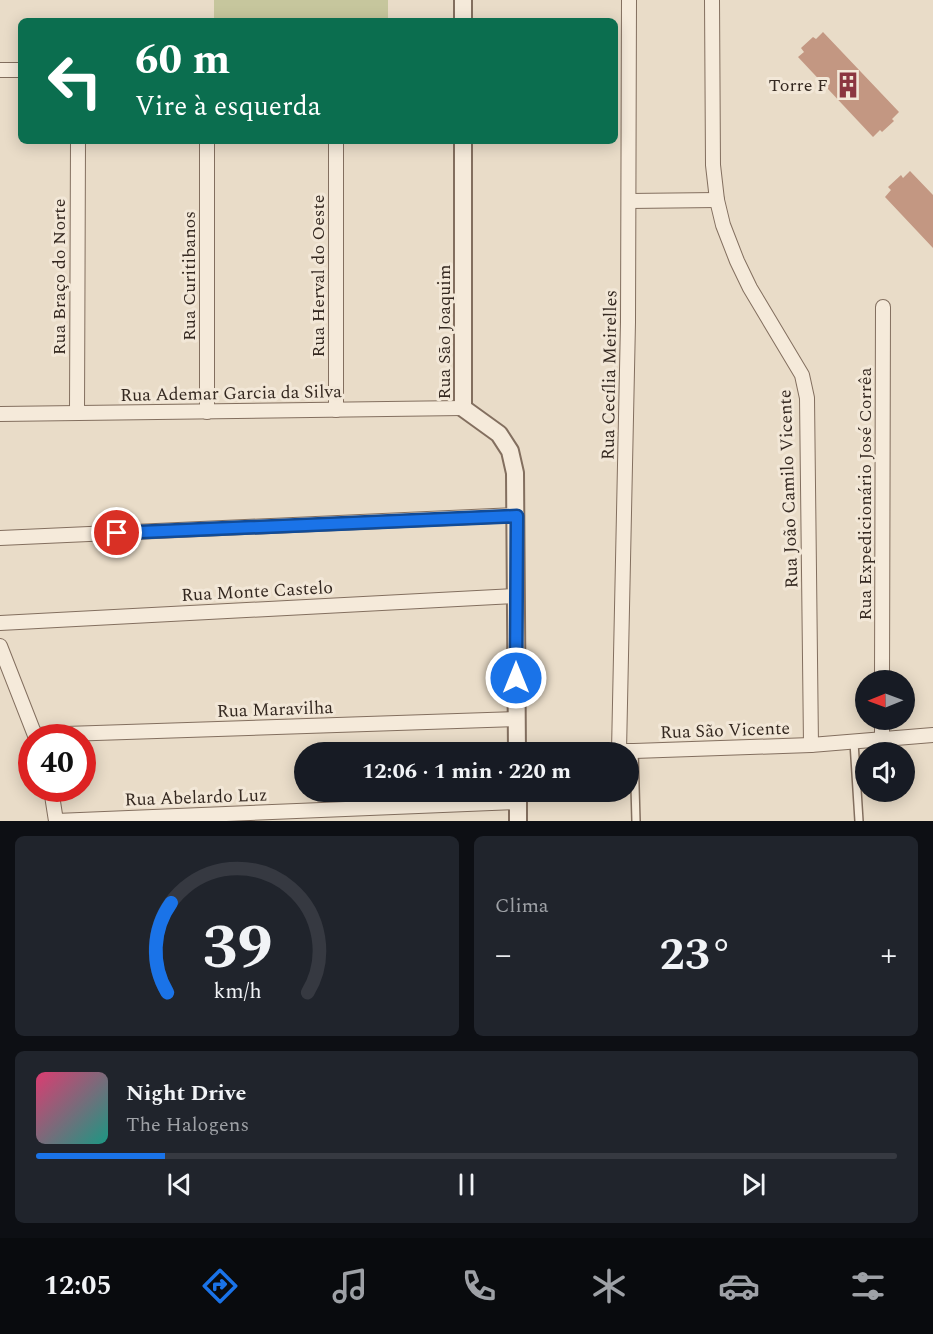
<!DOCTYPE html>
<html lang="pt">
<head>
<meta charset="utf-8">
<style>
	body { margin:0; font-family:Spectral,serif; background:#20242c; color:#f1f3f6; height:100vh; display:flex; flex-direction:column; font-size:22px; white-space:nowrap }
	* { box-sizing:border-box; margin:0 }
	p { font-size:20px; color:#9ea1a6 }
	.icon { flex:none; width:33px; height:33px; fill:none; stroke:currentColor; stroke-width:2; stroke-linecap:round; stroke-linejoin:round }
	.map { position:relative; height:821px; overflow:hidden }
	.details { display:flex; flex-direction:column; gap:15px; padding:15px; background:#0d0f14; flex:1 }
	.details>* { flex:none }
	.banner { position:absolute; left:18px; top:18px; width:600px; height:126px; border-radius:9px; box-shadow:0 3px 15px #0003; background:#0b6e4f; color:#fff; overflow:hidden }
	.needle { width:39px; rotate:269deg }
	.tools { position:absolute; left:855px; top:670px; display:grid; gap:12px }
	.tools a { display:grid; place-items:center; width:60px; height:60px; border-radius:50%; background:#171b24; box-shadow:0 3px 15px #0003; font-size:30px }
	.speed { position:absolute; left:18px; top:724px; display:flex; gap:12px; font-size:30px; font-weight:700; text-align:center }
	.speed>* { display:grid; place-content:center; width:78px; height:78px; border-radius:50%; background:#171b24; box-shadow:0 3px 15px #0003; line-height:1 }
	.speed .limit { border:9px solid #d22; background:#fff; color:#111 }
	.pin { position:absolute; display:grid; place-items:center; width:51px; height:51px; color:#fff; margin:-26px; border:3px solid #fff; border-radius:50%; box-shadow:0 2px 6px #0007 }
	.me { position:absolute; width:66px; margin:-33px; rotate:0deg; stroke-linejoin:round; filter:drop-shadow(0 0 4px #0008) }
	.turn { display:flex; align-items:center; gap:21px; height:126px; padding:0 18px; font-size:27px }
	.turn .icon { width:78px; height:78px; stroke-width:2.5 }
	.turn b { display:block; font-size:42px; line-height:51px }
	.big { font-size:45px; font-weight:700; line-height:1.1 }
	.details .tile { flex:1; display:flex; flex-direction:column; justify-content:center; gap:9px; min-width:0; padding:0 21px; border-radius:9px; background:#20242c }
	.details .dial { align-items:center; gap:0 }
	.dial svg { height:156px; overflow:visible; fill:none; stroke:#363941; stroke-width:7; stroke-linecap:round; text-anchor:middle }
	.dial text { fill:#f1f3f6; stroke:none }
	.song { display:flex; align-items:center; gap:18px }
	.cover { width:72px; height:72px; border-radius:9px; background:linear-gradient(135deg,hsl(340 70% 55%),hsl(170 70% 35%)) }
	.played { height:6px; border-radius:3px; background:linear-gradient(90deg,#1a73e8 15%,#363941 15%) }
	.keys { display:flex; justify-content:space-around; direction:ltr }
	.heat { display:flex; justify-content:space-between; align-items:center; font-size:33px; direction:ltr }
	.details .tiles { flex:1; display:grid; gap:15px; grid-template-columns:1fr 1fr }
	.tile:last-child { grid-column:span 2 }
	.trip { position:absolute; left:294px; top:742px; width:345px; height:60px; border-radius:30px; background:#171b24; box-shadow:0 3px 15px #0003; font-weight:700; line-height:60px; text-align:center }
	.dock { display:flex; height:96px; justify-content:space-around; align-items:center; background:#090b0e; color:#9ea1a6 }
	.dock .icon { width:42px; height:42px }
	.dock .selected { color:#1a73e8 }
	.dock b { font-size:27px; color:#f1f3f6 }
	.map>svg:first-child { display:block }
	.green { fill:#c6c69d }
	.building { fill:#c39782 }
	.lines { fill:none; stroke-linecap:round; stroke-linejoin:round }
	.service-casing { stroke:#836f5f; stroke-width:10 }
	.minor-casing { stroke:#836f5f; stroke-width:16 }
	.tertiary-casing { stroke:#836f5f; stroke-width:20 }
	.service { stroke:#f5eada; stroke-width:7 }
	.minor { stroke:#f5eada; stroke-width:14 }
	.tertiary { stroke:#f5eada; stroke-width:16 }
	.route-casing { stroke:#114b97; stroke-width:15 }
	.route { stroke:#1a73e8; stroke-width:10 }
	.labels { text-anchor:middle; stroke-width:6; stroke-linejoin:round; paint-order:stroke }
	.poi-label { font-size:18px; fill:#352921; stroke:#f2e7d7; text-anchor:end }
	.street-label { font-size:18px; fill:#352921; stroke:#f2e7d7 }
</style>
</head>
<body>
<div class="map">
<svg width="933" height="821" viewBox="0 0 933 821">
	<rect width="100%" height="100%" fill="#e9dcc8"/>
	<rect class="green" x="214" y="0" width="174" height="21"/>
	<g class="building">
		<path d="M823 32 899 112 892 119 894 121 882 132 880 130 873 137 798 57 804 52 801 48 813 37 816 39Z"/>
		<path d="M910 171 933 195V248L885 197 891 190 888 187 901 175 903 178Z"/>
	</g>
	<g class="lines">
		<g class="service-casing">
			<g id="service">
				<path d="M854 742 859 821"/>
				<path d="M634 751 636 821"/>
			</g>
		</g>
		<g class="minor-casing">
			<g id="minor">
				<path d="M712 0 713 165 717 200 723 225 737 261 750 288 802 375 807 398 811 745"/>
				<path d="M0 70H21"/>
				<path d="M207 141V412"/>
				<path d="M336 141V410"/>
				<path d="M629 201 717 200"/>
				<path d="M77 413 78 141"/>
				<path d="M0 414 463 408"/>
				<path d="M0 538 517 515"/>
				<path d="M0 623 516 596"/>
				<path d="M0 646 36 738"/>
				<path d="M882 681 883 307"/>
				<path d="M35 735 517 719"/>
				<path d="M882 740V720"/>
				<path d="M517 751H634L811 745 933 735"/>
				<path d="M619 751 628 322 629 0"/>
				<path d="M51 789 56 821"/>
				<path d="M56 821 518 802"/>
			</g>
		</g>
		<g class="tertiary-casing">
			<g id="tertiary">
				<path d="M463 0V21"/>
				<path d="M463 141V408L499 434 510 451 515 473 517 753"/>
				<path d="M518 792V821"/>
			</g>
		</g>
		<use href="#service" class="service"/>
		<use href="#minor" class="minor"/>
		<use href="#tertiary" class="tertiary"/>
	</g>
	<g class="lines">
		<g class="route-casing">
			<path id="route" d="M117 533 517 516 516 678"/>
		</g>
		<use href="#route" class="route"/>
	</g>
	<defs>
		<g id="building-bare" transform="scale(2.07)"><path d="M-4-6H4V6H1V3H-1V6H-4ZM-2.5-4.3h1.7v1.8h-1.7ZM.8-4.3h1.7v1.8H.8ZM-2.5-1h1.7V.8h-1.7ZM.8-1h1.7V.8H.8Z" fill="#8b3640" stroke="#f2e7d7" stroke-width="2.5" paint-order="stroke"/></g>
	</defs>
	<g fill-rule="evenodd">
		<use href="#building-bare" x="848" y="85"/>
	</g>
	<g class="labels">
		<g class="poi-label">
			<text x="828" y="91">Torre F</text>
		</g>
		<g class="street-label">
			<text transform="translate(189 276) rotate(-90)" y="6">Rua Curitibanos</text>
			<text transform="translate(318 276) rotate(-90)" y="6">Rua Herval do Oeste</text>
			<text transform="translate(59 277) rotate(-90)" y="6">Rua Braço do Norte</text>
			<text transform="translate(444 332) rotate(-90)" y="6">Rua São Joaquim</text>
			<text transform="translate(609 375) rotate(-89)" y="6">Rua Cecília Meirelles</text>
			<text transform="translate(231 393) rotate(-1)" y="6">Rua Ademar Garcia da Silva</text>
			<text transform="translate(788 489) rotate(-92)" y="6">Rua João Camilo Vicente</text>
			<text transform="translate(865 494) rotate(-90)" y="6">Rua Expedicionário José Corrêa</text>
			<text transform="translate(257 591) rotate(-3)" y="6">Rua Monte Castelo</text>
			<text transform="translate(275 709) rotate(-2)" y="6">Rua Maravilha</text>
			<text transform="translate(725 730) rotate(-2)" y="6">Rua São Vicente</text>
			<text transform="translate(196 797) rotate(-2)" y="6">Rua Abelardo Luz</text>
		</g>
	</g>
</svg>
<div class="tools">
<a><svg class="needle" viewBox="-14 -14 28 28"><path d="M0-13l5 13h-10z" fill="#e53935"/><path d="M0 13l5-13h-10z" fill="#9ea1a6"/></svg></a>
<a><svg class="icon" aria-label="sound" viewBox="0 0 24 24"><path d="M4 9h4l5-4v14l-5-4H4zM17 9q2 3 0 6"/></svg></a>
</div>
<div class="speed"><div class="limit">40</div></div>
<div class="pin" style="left:117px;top:533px;background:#d93025"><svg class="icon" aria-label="arrive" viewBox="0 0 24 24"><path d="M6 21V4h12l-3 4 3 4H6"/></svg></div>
<svg class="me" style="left:516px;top:678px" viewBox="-20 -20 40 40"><circle r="17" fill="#1a73e8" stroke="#fff" stroke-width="3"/><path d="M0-11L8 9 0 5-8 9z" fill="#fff"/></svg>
<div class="trip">12:06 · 1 min · 220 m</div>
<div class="banner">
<div class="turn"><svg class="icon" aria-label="left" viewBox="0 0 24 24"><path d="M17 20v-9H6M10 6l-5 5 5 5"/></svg><div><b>60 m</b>Vire à esquerda</div></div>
</div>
</div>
<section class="details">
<div class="tiles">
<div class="tile dial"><svg viewBox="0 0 100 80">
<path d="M14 69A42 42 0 1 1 86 69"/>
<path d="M14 69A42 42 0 0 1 16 23" stroke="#1a73e8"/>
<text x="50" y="56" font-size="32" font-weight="700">39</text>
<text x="50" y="72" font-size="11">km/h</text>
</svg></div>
<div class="tile"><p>Clima</p>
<div class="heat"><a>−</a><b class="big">23°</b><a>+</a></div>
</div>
<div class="tile">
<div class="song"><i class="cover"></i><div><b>Night Drive</b><p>The Halogens</p></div></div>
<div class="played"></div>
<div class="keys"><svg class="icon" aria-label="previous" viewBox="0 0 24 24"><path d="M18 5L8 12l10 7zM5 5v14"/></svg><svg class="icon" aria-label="pause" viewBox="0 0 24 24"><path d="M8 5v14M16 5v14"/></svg><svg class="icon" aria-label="next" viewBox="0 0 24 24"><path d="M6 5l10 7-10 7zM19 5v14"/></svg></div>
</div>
</div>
</section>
<nav class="dock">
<b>12:05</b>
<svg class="icon selected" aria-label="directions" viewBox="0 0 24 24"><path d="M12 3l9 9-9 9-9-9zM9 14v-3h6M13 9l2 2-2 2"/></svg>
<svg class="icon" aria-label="music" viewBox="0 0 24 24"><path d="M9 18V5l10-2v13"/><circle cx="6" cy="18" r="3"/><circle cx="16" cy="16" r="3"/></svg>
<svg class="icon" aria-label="phone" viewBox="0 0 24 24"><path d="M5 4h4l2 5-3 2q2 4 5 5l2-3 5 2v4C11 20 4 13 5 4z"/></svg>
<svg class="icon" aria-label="climate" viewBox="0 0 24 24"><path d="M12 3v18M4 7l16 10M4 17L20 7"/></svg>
<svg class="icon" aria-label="car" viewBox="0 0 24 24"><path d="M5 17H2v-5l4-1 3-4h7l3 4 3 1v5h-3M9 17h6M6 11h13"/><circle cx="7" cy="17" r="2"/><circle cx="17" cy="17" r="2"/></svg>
<svg class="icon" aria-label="filters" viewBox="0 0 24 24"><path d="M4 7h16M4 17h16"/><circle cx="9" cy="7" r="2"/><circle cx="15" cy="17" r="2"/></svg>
</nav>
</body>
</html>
